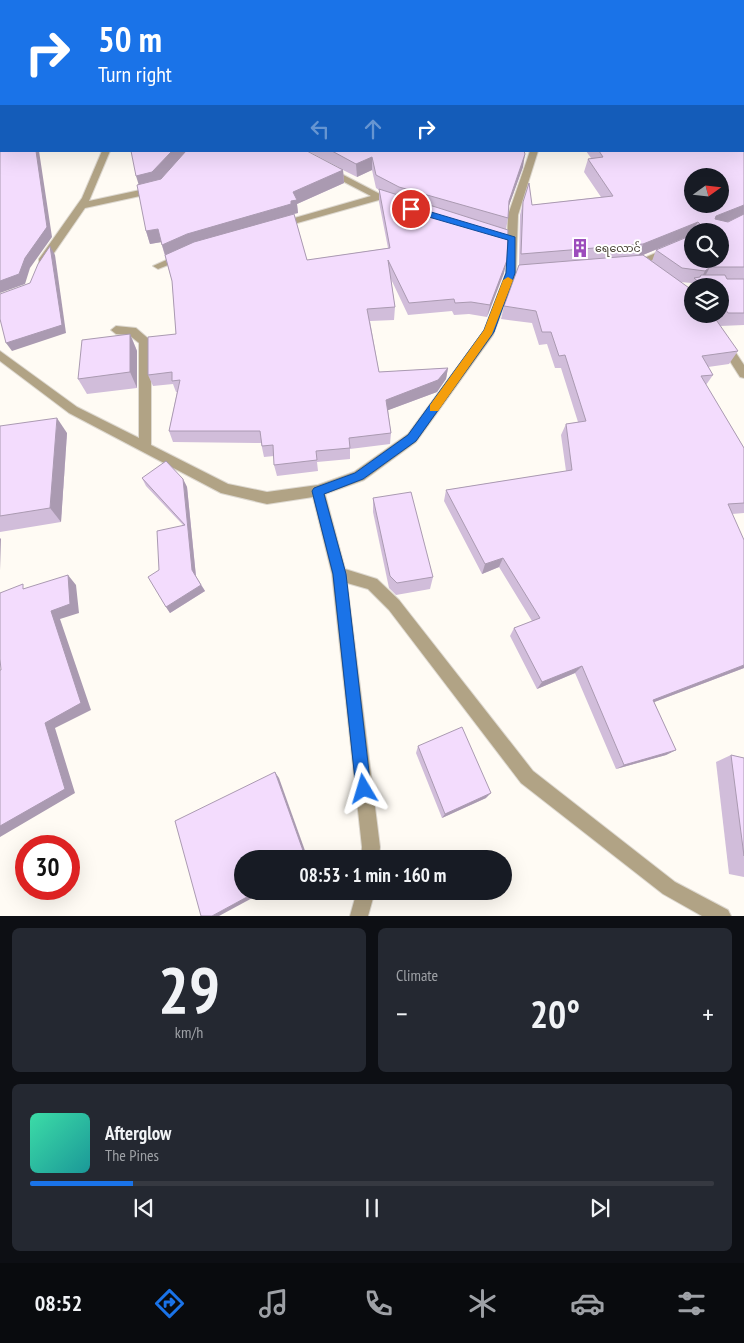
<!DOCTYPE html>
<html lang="en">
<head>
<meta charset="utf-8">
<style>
	body { margin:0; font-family:"PT Sans Narrow","Noto Sans Myanmar",sans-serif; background:#242831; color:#f1f3f6; height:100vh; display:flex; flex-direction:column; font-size:19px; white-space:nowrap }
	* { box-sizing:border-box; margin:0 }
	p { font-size:16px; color:#9ea1a6 }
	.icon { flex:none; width:28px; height:28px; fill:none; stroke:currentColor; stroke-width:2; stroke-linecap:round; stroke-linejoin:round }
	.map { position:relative; height:916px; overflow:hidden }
	.drawer { display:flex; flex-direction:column; gap:12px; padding:12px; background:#0d0f14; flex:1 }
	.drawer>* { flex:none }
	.banner { position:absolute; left:0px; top:0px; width:745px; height:152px; box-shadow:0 5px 20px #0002; background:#1a73e8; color:#fff; overflow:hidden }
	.needle { width:32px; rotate:75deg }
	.tools { position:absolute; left:684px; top:168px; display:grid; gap:10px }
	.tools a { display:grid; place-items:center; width:45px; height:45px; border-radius:50%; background:#171b24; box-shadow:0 5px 20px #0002; font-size:25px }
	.speed { position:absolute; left:15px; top:835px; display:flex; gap:10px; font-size:25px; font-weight:700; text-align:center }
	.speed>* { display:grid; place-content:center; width:65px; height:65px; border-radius:50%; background:#171b24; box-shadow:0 5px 20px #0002; line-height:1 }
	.speed .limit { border:8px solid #d22; background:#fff; color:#111 }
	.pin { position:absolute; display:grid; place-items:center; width:42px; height:42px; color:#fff; margin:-21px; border:2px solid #fff; border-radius:50%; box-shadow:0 1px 5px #0007 }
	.me { position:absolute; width:55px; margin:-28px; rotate:353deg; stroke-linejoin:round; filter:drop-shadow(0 0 4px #0008) }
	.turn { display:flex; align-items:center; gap:18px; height:105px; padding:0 15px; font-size:22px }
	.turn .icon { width:65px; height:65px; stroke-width:2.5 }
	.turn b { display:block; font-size:35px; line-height:42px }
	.lanes { display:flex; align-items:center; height:48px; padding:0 15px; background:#0003; justify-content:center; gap:25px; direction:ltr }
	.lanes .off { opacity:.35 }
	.big { font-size:38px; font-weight:700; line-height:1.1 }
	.drawer .tile { flex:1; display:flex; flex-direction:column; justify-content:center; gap:8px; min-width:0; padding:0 18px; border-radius:8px; background:#242831 }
	.drawer .dial { align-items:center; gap:0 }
	.dial b { font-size:65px; line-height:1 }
	.song { display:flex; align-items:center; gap:15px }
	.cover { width:60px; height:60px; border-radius:8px; background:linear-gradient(135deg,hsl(160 70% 55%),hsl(180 70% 35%)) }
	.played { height:5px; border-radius:2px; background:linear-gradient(90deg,#1a73e8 15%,#363941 15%) }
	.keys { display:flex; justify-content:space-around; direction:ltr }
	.heat { display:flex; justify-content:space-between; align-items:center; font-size:28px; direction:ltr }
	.drawer .tiles { flex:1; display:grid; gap:12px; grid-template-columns:1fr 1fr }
	.tile:last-child { grid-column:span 2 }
	.trip { position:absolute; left:234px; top:850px; width:278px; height:50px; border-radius:25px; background:#171b24; box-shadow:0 5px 20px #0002; font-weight:700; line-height:50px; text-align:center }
	.tabs { display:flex; height:80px; justify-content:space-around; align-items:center; background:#090b0e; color:#9ea1a6 }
	.tabs .icon { width:35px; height:35px }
	.tabs .active { color:#1a73e8 }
	.tabs b { font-size:22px; color:#f1f3f6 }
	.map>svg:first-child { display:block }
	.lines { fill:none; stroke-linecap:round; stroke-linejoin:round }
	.minor-casing { stroke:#ddd8d0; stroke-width:2 }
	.minor { fill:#b1a385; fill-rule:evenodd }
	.wall { fill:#d1bdda; fill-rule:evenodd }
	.shaded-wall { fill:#aa9ab1 }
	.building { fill:#f3dcfd; stroke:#aa9ab1; fill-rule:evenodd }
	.route { fill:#1a73e8; stroke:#114b97 }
	.slow { fill:#f59e0b }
	.labels { text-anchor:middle; stroke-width:4; stroke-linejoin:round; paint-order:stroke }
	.far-poi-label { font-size:11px; fill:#413b2d; stroke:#fff; text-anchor:start }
</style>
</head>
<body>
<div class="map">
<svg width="744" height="916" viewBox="0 0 744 916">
	<rect width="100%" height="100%" fill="#fffbf4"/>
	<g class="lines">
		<g class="minor-casing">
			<g id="minor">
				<path d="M102 151H110L89 201 154 187 159 190 154 193 85 208 47 263H39V259L82 198Z"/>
				<path d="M530 151H538L518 215 516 273 493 335 416 442 364 480 325 494 345 569 377 579 399 600 533 771 675 882 728 910 731 916H702L663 894 521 783 389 610 368 589 347 583 380 847 379 859H361L362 847 332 574 313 497 267 504 221 493 69 413 0 361V351L77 407 139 438V343L129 335 116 334 111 330 116 326 136 328 151 341V445L228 484 267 492 318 485 354 472 408 434 484 331 506 273 508 215Z"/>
				<path d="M330 168 399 204 394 207 379 200 283 227H277V223L371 196 327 173 326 171Z"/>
				<path d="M692 237V243L644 264 640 265 635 262Z"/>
				<path d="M182 253 186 254V258L158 269 153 266Z"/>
				<path d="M700 314H710L744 365V378L740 377Z"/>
				<path d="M357 891H375L368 916H350Z"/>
			</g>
		</g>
		<use href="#minor" class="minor"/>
	</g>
	<g class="wall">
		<path d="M744 17V325L720 326 712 314H720V286H692V314L738 351 729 364 708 367 713 375 706 385 744 448V513L732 514 744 668 654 702 676 750 666 755 616 769 575 673 537 689 510 636 514 628 532 621 499 567 482 574 444 501 446 490 566 471 561 435 566 424 578 422 561 368H555L547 344 539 345 532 323 501 319 504 306 519 267 520 215 523 202 532 205 601 197 584 172 588 159 591 158 586 151H744ZM692 231H720L692 259ZM686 237 656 250 652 261 643 255ZM680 282 692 283 689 288Z"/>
		<path d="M308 151H524L523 167 508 208V218L506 229 504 273 487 317 469 314 454 315 452 311 408 315 391 279 395 307 394 320 370 321 379 372 448 368 446 379 437 392 388 410 391 433 390 444 350 449V459L317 462 318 471 277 476 274 465V456L264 457 261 443 173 442 169 431 177 392H176L173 384 153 386 148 375 176 334 172 281 161 242 150 244 146 231 138 184 340 168ZM343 170 357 177 372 170 376 188 379 190V202L388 248 307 260 294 214 298 213 297 204 344 183Z"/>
		<path d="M130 334 137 351V388L87 394 78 379Z"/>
		<path d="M0 426 67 433 61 522 0 532Z"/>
		<path d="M142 478 183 479 187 487 196 576 205 591 170 613 166 607 159 570 183 525 146 486Z"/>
		<path d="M373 498 433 577 430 589 396 595 389 588 373 512Z"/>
		<path d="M418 746 486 798 442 818 416 753Z"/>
		<path d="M731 755 744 758V877L729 874 716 762Z"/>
	</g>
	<g class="shaded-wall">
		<path d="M0 87H1V100L0 101Z"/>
		<path d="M36 151H39L52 237 30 268 25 284 0 293V281Z"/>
		<path d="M172 151H187L156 185 140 189 136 176Z"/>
		<path d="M525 154 523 167 506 214 509 201Z"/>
		<path d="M372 157V170L357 177 356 164Z"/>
		<path d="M343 170 344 183 297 204 298 213 293 214 166 258 162 245 187 234 291 201 293 192Z"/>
		<path d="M744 205V215L709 229 716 216Z"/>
		<path d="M698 222 692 231 691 235 638 257 643 244Z"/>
		<path d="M158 229 162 242 150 244 146 231Z"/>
		<path d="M50 246 55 255 66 333 12 351 6 343Z"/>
		<path d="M507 260 504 273 487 317 490 305Z"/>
		<path d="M710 267 703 280 699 282 705 271Z"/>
		<path d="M130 334 137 351V388L130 372Z"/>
		<path d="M448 368 446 379 437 392 386 411V400Z"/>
		<path d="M57 418 67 433 61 522 50 508Z"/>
		<path d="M183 479 187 487 196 577 192 570Z"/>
		<path d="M0 538 1 539 0 570Z"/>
		<path d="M503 558 499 567 482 574 485 564Z"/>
		<path d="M68 575 76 585 79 613 60 619 91 710 55 728 75 793 0 837V826L45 723 51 611Z"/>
		<path d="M201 585 205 591 170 613 166 607Z"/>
		<path d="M744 665V668L644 706 653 700Z"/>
		<path d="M582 666 575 673 537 689 542 682Z"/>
		<path d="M676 750 666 755 616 769 624 765Z"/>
		<path d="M275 772 279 778 308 859H306Z"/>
		<path d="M491 793 486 798 442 818 445 814Z"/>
		<path d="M258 891H265L219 916H212Z"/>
	</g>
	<g class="building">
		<path d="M0 0H658V1H1V87H0Z"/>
		<path d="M744 17V205L716 216 715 219 728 222 744 214V267H710L705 271 682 268 656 250 692 235V259H720V231H699L700 224 698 222 643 244 521 254 523 202 529 183 532 205 613 196 588 159 603 157 599 151H744ZM692 176H720V204H692Z"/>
		<path d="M0 144H1V151H36L47 227 25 258 19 274 0 281Z"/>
		<path d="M131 151H172L152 172 136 176Z"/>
		<path d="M186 151H307L343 170 293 192 297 200 291 201V204L187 234 162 245 158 229 146 231 137 185 161 179Z"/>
		<path d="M332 151H524L525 154 509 201 508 218 399 187 376 175 372 157 356 164Z"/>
		<path d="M379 189 508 230 507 260 490 305 471 302 455 303 454 299 409 303 388 260 395 307 367 309 379 372 448 368 438 380 386 400 391 433 349 438 350 448 316 451 317 460 274 465 273 445 262 446 260 431H169L180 380 172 381V372L148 375V337L176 334 172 281 165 255 194 242 294 214 307 260 390 248Z"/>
		<path d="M50 246 62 325 6 343 0 319V294L30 283 38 264Z"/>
		<path d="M643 255 692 290V314H712L738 351 702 356 713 375 701 376 744 448V503L728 504 744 540V665L653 700 676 750 624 765 582 666 542 682 514 628 540 618 503 558 485 564 446 490 572 470 566 424 586 421 565 355 559 356 551 332H542L536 311 504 306 519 265Z"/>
		<path d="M701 275H725L727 279H744V313H728L720 302V286H700L701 284 694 278 700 277Z"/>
		<path d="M130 334V372L78 379 82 340Z"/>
		<path d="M57 418 50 508 0 516V426Z"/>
		<path d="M166 461 183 479 192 570 201 585 166 607 148 577 159 570 157 531 185 525 142 478Z"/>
		<path d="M411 492 433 577 397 583 390 576 373 498Z"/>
		<path d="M68 575 70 604 51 611 81 703 45 723 65 789 0 826V670H1L0 659V593L23 584V589Z"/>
		<path d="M462 727 491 793 445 814 418 746Z"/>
		<path d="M731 755 744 758V856Z"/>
		<path d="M275 772 306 859H242V891H258L212 916H201L175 821Z"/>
	</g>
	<path class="route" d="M411 206 515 237V273L494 332 416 441 363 479 324 494 346 574 371 789 369 794 364 796 359 794 356 789 333 574 312 491 314 488 355 473 408 435 484 330 506 273 508 240 408 211 407 209Z"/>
	<path class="slow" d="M508 277 513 280 492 334 438 411H430V405L484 330 503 280Z"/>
	<defs>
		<g id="building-bare" transform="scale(1.5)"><path d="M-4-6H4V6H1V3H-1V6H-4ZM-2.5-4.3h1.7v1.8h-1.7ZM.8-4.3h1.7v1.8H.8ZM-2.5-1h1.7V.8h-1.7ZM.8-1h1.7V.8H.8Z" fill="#9c4cbc" stroke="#fff" stroke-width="2.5" paint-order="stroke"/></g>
	</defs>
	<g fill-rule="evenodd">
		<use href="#building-bare" x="580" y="248"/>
	</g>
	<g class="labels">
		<g class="far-poi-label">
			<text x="595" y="252">ရေလောင်</text>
		</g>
	</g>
</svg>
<div class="tools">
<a><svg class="needle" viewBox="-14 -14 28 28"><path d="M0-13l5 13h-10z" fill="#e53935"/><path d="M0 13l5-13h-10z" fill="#9ea1a6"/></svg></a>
<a><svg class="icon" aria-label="search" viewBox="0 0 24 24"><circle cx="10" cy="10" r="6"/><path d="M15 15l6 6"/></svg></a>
<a><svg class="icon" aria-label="layers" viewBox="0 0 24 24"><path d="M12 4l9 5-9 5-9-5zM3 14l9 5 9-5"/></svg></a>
</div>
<div class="speed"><div class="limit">30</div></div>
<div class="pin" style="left:411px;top:209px;background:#d93025"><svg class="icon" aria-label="arrive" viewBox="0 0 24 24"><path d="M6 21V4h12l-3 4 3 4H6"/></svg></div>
<svg class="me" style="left:364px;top:789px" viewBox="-20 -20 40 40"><path d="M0-17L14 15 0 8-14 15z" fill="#1a73e8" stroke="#fff" stroke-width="4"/></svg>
<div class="trip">08:53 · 1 min · 160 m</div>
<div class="banner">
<div class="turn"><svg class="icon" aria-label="right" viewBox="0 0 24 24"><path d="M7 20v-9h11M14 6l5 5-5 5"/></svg><div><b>50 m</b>Turn right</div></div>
<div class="lanes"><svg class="icon off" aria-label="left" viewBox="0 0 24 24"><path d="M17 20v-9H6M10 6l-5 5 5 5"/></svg><svg class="icon off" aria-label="ahead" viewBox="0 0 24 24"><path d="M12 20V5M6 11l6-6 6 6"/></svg><svg class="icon" aria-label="right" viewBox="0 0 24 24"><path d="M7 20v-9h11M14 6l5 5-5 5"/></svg></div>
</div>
</div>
<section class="drawer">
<div class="tiles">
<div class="tile dial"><b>29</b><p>km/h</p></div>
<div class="tile"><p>Climate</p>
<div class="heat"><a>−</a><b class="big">20°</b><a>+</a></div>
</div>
<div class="tile">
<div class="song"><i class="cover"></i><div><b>Afterglow</b><p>The Pines</p></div></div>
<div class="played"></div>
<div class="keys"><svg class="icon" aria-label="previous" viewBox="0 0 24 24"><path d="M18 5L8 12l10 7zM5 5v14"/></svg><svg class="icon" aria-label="pause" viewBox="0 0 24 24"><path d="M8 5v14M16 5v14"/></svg><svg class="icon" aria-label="next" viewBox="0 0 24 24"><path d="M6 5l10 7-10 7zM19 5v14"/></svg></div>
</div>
</div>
</section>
<nav class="tabs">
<b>08:52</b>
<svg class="icon active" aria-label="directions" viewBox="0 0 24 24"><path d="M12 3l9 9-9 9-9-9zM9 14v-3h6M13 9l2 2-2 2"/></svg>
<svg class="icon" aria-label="music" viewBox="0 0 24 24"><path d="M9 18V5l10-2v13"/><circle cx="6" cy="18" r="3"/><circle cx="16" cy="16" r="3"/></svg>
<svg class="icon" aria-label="phone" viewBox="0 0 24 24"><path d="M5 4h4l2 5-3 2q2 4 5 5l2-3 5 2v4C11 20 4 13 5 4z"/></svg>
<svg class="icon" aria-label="climate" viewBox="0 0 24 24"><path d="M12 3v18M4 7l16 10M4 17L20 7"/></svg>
<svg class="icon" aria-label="car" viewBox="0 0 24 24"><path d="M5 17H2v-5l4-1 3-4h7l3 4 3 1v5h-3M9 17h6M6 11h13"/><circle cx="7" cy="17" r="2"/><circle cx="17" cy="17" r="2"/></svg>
<svg class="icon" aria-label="filters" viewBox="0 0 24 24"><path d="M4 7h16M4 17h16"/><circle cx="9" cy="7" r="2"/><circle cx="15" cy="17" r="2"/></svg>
</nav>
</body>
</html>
